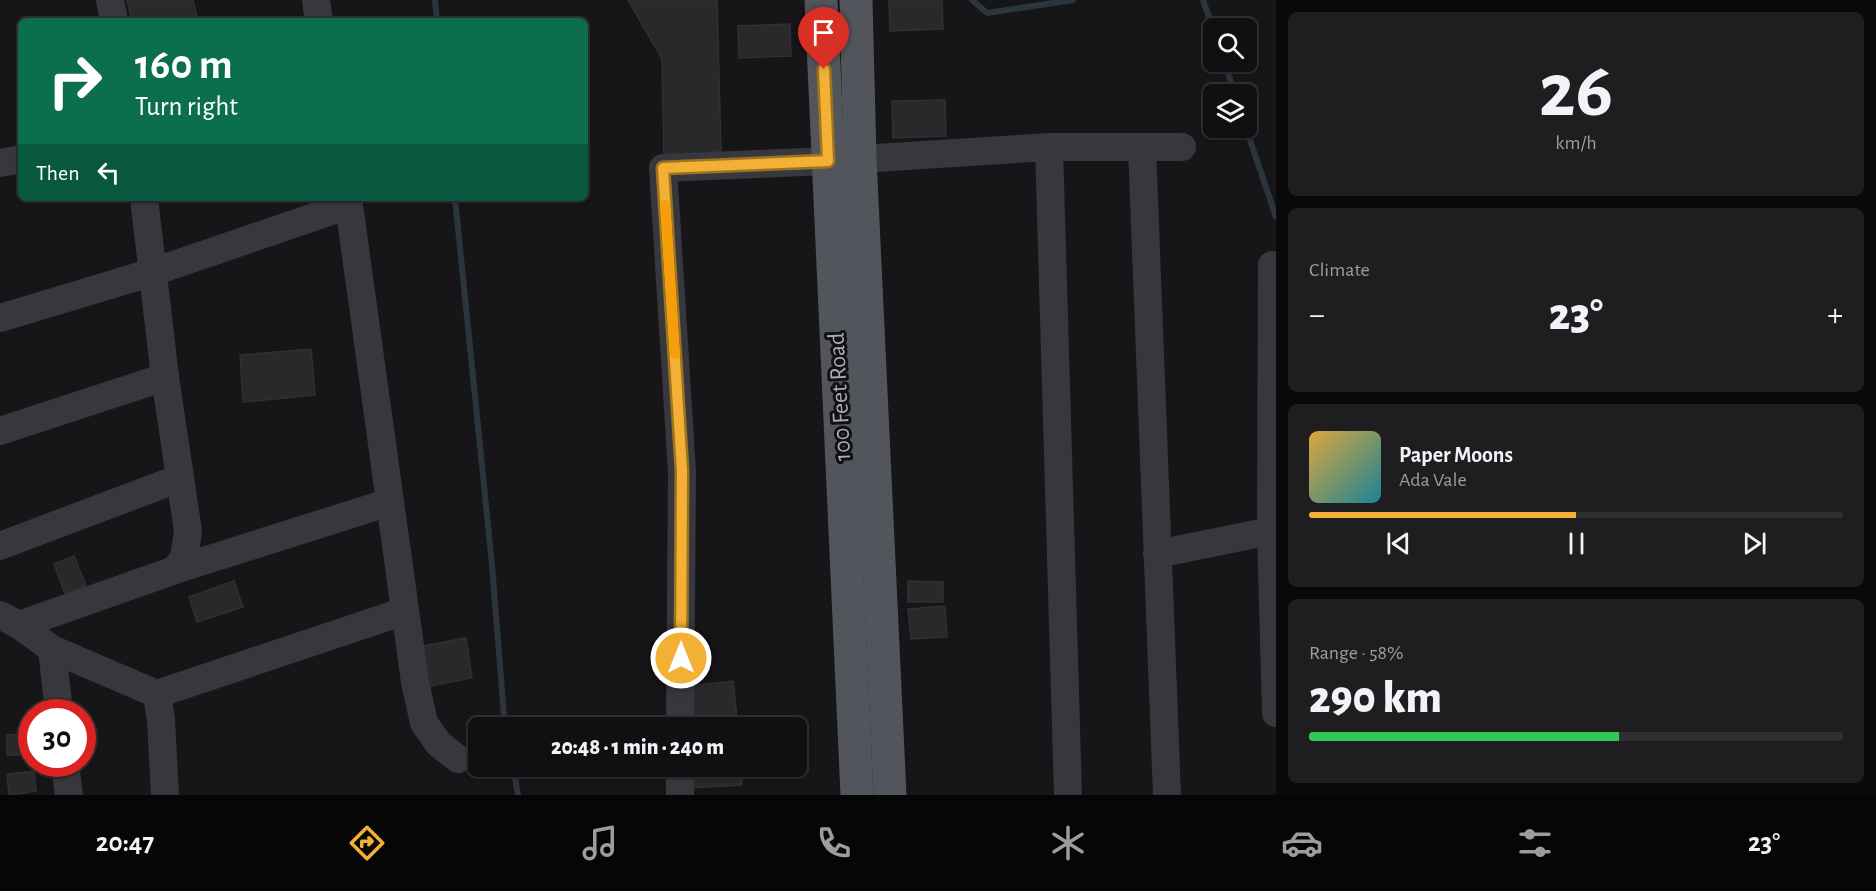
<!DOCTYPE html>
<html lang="en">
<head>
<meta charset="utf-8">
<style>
	body { margin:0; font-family:"Alegreya Sans",sans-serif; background:#1e1e20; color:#f1f3f6; height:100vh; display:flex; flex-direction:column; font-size:22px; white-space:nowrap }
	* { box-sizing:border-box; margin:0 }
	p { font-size:20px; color:#9c9d9f }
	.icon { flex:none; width:33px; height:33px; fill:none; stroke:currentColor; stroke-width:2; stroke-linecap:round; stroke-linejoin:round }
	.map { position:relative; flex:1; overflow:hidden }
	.panel { display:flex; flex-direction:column; gap:12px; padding:12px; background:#09090a; width:600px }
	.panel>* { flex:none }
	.guide { position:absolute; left:18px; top:18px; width:570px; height:183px; border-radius:9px; box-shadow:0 2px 4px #0004,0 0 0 2px #303032; background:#0b6e4f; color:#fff; overflow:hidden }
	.fabs { position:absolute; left:1203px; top:18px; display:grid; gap:12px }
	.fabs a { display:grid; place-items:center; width:54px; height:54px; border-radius:9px; background:#101012; box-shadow:0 2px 4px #0004,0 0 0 2px #303032; font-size:30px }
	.speed { position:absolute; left:18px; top:699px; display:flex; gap:12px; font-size:30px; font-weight:700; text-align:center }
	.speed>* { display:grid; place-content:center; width:78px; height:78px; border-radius:50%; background:#101012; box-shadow:0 2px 4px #0004,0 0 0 2px #303032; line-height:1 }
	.speed .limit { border:9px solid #d22; background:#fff; color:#111 }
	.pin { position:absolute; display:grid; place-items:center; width:51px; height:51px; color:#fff; margin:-62px -26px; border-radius:50% 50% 50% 0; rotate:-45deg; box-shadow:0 0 6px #0007 }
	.pin .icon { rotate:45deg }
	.me { position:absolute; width:66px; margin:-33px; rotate:0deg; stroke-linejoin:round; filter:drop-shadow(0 0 4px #0008) }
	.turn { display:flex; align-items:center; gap:21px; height:126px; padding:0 18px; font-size:27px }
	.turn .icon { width:78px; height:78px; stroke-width:2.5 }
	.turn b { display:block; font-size:42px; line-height:51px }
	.then { display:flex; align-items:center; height:57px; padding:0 18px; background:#0003; gap:12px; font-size:22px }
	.big { font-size:45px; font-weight:800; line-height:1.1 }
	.panel .tile { flex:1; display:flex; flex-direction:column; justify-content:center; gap:9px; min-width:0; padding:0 21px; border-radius:9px; background:#1e1e20 }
	.panel .dial { align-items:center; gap:0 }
	.dial b { font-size:78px; line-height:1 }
	.song { display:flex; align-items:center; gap:18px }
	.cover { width:72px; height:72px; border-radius:9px; background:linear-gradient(135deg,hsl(40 70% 55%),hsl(190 70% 35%)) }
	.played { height:6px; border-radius:3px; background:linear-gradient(90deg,#f2b134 50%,#303032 50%) }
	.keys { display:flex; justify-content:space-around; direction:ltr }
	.heat { display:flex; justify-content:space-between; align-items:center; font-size:33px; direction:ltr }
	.charge { height:9px; border-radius:4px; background:linear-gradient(90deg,#34c759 58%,#303032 0) }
	.trip { position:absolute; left:468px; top:717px; width:339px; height:60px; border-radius:9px; background:#101012; box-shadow:0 2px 4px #0004,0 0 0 2px #303032; font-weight:800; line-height:60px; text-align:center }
	.menu { display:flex; height:96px; justify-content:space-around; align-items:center; background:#060607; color:#9c9d9f }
	.menu .icon { width:42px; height:42px }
	.menu .selected { color:#f2b134 }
	.menu b { font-size:27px; color:#f1f3f6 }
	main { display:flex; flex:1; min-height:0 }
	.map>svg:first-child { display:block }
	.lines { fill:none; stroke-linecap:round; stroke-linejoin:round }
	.stream { stroke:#2c353c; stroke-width:6 }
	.building { fill:#29292c; stroke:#303034; stroke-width:1.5 }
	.minor { stroke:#37383d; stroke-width:28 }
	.major { stroke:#53555c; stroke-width:33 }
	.route-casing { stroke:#9d7322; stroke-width:15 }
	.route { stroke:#f2b134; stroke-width:10 }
	.slow { stroke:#f59e0b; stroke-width:10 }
	.labels { text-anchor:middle; stroke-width:6; stroke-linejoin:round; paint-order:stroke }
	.street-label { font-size:24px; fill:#a8adb8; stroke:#111113 }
</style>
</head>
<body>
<main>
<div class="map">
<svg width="1276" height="795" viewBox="0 0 1276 795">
	<rect width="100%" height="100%" fill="#161618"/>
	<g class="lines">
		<g class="stream">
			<path d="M435 0 437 21"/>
			<path d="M972 0 987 13 1073 0"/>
			<path d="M1203 0 1214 31"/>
			<path d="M1224 62 1235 94"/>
			<path d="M1246 128 1276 217"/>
			<path d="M455 198 492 565 505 728"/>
			<path d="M513 766 518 795"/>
		</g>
	</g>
	<g class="building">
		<path d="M127 0H193L197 17 179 21H132Z"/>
		<path d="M628 0H717L721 151 664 160 662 59Z"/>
		<path d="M889 0H942L943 29 890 31Z"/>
		<path d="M790 24 791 56 739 58 738 26Z"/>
		<path d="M945 100 946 136 893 138 892 101Z"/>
		<path d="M311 349 315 395 243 402 240 355Z"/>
		<path d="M74 556 86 585 65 594 54 564Z"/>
		<path d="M234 581 243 607 197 622 189 597Z"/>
		<path d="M908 581 943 582V602H908Z"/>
		<path d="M945 606 947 637 911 639 908 609Z"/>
		<path d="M466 638 472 678 419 688 412 648Z"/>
		<path d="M733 681 738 728H695L690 686Z"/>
		<path d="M32 734V755H7V735Z"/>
		<path d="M687 766H741L742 785 688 788Z"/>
		<path d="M34 771 36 791 9 795 7 774Z"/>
	</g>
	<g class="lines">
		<g class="minor">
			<path d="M110 0 114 21"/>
			<path d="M316 0 319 21"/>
			<path d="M1049 147 1068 795"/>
			<path d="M1142 147 1167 795"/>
			<path d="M0 163 21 159"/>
			<path d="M348 198 415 682 424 723 439 744 458 759"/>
			<path d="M1272 265 1271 531 1276 713"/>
			<path d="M0 318 153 272 349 205"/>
			<path d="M0 431 165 377"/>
			<path d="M0 546 180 478"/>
			<path d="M1157 554 1276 530"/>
			<path d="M175 570 390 502"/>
			<path d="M0 615 19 625 52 649 157 694 161 720 165 795"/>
			<path d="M19 625 175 570 184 558 188 531 165 377 144 198"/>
			<path d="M52 649 59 712"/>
			<path d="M157 694 405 611"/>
			<path d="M680 728 682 472 663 168 828 161 1049 147H1182"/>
			<path d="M65 764 69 795"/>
			<path d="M680 795V766"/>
		</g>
		<g class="major">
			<path d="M821 0 857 795"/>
			<path d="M856 0 860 158 890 795"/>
		</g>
	</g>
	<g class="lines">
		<g class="route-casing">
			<path id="route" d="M681 658 682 471 663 168 828 161 824 69"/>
		</g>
		<use href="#route" class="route"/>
		<path class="slow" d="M665 205 675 354"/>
	</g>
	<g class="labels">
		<g class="street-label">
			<text transform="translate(839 397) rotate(-93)" y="8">100 Feet Road</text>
		</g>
	</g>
</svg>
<div class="fabs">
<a><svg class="icon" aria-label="search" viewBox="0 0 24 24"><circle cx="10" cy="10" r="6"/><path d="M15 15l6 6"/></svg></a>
<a><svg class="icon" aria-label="layers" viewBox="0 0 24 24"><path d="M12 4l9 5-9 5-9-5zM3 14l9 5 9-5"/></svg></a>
</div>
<div class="speed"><div class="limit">30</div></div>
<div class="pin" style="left:824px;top:69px;background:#d93025"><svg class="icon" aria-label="arrive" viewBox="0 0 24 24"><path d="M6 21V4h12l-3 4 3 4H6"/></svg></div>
<svg class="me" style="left:681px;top:658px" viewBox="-20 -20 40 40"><circle r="17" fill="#f2b134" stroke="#fff" stroke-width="3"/><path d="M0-11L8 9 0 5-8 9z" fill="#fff"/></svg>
<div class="trip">20:48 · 1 min · 240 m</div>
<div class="guide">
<div class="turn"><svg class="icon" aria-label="right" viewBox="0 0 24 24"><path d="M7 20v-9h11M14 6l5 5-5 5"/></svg><div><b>160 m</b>Turn right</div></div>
<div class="then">Then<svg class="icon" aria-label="left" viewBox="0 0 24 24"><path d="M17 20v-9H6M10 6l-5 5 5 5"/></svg></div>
</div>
</div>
<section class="panel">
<div class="tile dial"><b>26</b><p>km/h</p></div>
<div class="tile"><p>Climate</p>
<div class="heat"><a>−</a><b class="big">23°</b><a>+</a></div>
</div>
<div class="tile">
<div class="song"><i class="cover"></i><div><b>Paper Moons</b><p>Ada Vale</p></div></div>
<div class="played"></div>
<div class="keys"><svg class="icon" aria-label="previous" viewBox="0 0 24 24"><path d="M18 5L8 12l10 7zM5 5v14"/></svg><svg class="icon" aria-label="pause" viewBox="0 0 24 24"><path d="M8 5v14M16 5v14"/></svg><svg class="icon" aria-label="next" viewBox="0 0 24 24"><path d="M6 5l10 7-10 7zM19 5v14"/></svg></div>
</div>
<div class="tile"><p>Range · 58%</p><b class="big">290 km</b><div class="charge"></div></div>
</section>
</main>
<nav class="menu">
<b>20:47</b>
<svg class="icon selected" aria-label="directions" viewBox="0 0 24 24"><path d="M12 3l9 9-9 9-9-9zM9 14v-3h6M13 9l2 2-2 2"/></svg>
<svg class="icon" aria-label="music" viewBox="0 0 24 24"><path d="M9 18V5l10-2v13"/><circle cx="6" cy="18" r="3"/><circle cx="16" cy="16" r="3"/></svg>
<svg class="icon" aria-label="phone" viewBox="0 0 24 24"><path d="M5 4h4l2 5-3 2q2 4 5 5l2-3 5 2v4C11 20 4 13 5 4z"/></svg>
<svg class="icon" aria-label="climate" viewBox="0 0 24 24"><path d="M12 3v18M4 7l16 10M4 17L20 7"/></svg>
<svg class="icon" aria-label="car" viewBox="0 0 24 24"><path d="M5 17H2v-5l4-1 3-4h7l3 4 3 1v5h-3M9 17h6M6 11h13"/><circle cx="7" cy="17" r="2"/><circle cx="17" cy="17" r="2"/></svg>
<svg class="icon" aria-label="filters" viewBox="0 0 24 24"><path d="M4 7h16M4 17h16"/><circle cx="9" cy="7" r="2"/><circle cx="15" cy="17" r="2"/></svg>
<b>23°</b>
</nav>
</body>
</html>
